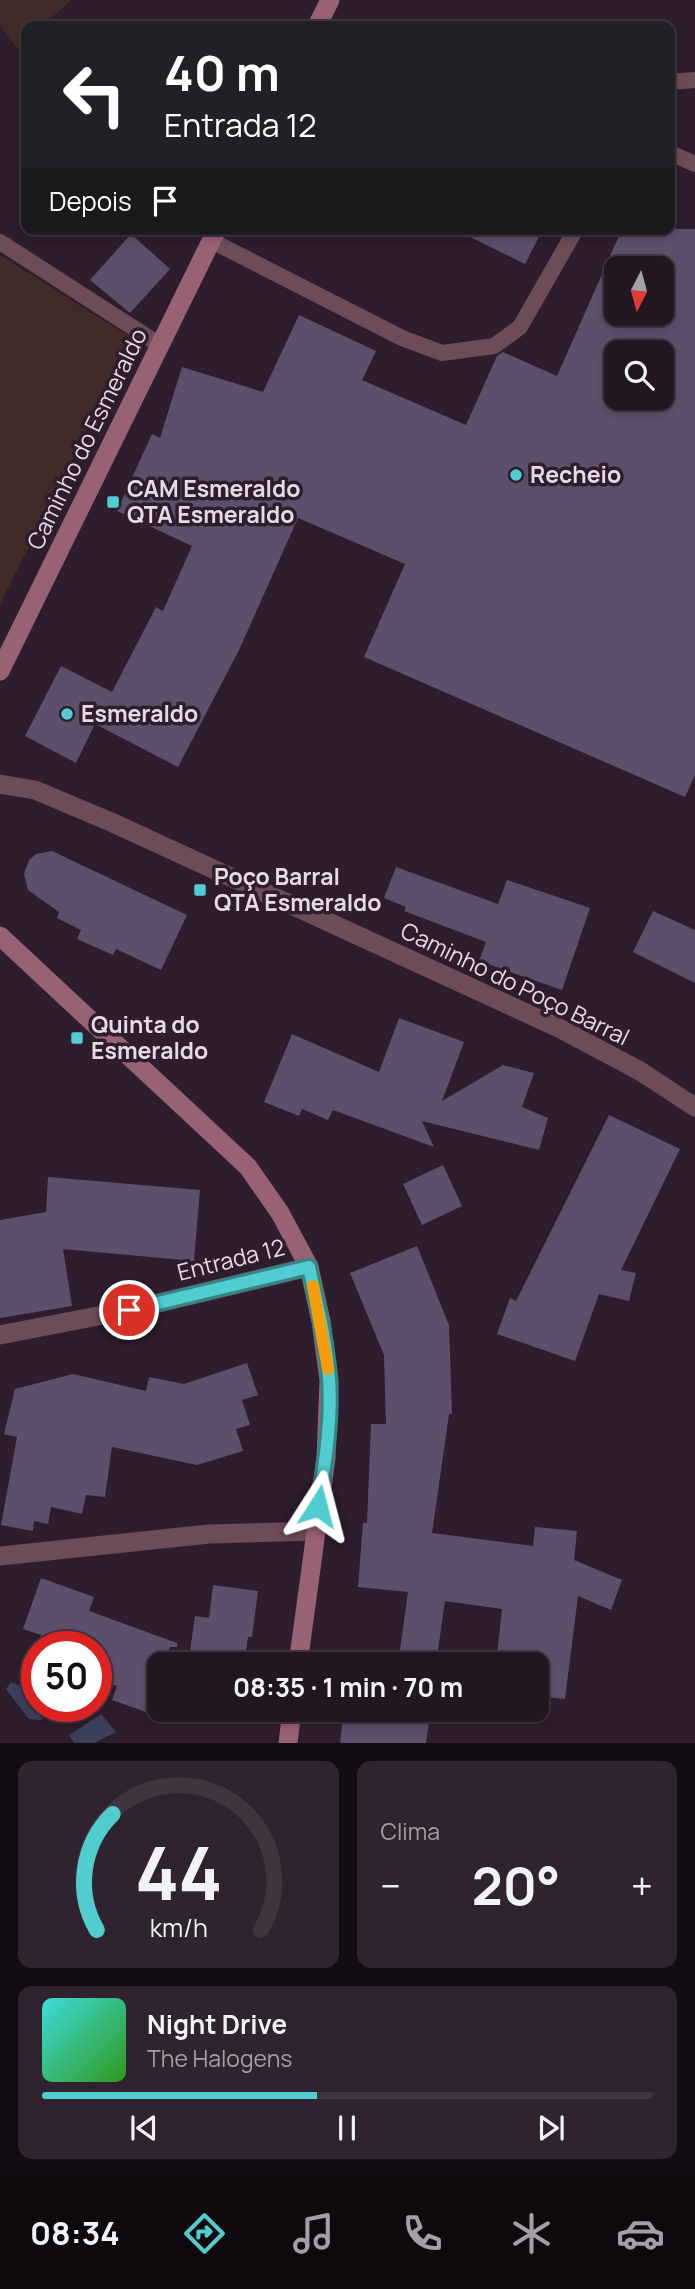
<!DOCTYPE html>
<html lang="pt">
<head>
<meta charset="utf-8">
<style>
	body { margin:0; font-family:Manrope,sans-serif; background:#2e232e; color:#f1f3f6; height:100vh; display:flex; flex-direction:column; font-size:26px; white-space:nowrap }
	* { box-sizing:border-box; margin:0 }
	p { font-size:23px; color:#a29fa5 }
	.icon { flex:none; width:38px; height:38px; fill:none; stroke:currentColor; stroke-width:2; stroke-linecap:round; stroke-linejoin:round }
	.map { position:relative; height:1743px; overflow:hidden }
	.sheet { display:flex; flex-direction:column; gap:18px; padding:18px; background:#130c12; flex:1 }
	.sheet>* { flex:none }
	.hud { position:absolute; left:21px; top:21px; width:654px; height:214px; border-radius:14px; box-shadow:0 4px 10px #0003,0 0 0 2px #3f353f; background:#202124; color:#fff; overflow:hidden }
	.needle { width:46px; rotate:186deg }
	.tools { position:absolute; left:604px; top:256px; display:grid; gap:14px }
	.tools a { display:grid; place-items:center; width:70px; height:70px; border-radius:14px; background:#221621; box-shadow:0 4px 10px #0003,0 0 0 2px #3f353f; font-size:35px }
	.speed { position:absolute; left:21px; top:1631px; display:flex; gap:14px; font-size:35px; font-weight:700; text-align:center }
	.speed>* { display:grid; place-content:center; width:91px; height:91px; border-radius:50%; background:#221621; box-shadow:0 4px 10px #0003,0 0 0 2px #3f353f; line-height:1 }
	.speed .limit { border:10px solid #d22; background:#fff; color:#111 }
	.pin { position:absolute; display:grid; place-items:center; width:60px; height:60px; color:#fff; margin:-30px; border:4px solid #fff; border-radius:50%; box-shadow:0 2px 7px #0007 }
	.me { position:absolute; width:77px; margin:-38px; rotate:9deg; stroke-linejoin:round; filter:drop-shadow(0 0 5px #0008) }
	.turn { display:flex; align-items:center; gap:24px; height:147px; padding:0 28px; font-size:32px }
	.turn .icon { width:91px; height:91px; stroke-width:2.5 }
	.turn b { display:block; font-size:49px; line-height:60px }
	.then { display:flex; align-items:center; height:66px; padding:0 28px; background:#0003; gap:14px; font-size:26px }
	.big { font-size:52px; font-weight:700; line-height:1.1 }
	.sheet .widget { flex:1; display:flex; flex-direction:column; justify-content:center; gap:10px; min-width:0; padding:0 24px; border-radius:14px; background:#2e232e }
	.sheet .dial { align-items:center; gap:0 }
	.dial svg { height:182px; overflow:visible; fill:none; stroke:#3f353f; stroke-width:7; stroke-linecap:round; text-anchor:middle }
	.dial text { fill:#f1f3f6; stroke:none }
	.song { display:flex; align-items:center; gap:21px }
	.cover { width:84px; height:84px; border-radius:10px; background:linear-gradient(135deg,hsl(180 70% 55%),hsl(110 70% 35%)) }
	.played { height:7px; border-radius:4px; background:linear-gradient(90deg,#52cdcf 45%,#3f353f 45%) }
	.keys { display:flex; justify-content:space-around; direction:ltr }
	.heat { display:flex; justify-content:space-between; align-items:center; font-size:38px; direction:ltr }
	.sheet .tiles { flex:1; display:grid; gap:18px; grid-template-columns:1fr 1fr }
	.widget:last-child { grid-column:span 2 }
	.trip { position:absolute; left:147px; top:1652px; width:402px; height:70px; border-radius:14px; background:#221621; box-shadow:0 4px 10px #0003,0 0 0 2px #3f353f; font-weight:700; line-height:70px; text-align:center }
	.dock { display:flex; height:112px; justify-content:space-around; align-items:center; background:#0e090d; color:#a29fa5 }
	.dock .icon { width:49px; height:49px }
	.dock .active { color:#52cdcf }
	.dock b { font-size:32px; color:#f1f3f6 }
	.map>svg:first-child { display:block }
	.green { fill:#412b29 }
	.water { fill:#3b3f5c }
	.building { fill:#5c4f6c; fill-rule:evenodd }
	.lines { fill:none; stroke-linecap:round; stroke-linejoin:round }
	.service { stroke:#6e4c57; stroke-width:16 }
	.minor { stroke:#6e4c57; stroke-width:19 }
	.tertiary { stroke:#6e4c57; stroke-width:19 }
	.secondary { stroke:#986274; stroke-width:19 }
	.route-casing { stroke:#358587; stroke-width:18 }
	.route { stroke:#52cdcf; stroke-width:12 }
	.slow { stroke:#f59e0b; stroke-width:12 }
	.poi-dot { fill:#52cdcf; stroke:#2e1d2c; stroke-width:2.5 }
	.labels { text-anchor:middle; stroke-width:7; stroke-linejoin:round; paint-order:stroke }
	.street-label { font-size:23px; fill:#e6dae4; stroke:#2e1d2c }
	.poi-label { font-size:23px; font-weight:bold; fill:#e6dae4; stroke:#2e1d2c; text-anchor:start }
</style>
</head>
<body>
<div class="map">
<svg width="695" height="1743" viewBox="0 0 695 1743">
	<rect width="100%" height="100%" fill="#2e1d2c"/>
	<g class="green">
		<path d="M0 0H71L42 26H26V40L17 48 0 26Z"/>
		<path d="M0 255 133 339 0 604Z"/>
	</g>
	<g class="water">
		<path d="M11 1682 37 1692V1706L56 1707 41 1720 29 1719 6 1689Z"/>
		<path d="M101 1714 116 1732 94 1743H74L69 1735Z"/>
	</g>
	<g class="building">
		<path d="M454 229H543L525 264Z"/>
		<path d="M622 229H695V775L685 797 364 657 405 564 298 518 239 650 178 767 95 724 76 763 25 736 61 666 112 692 156 607 163 611 192 546 117 511 152 434 160 438 182 367 263 392 299 315 376 351 362 380 466 425 497 356 503 352 557 376ZM616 268H662V313H616ZM616 352H662V397H616Z"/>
		<path d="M131 234 170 269 130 313 90 280Z"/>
		<path d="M52 851 187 915 161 970 116 949 113 955 77 939 81 930 57 918 59 912 28 890 24 874 29 860 36 854Z"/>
		<path d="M396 867 498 904 507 880 590 908 562 990 479 961 486 942 404 911 406 907 384 898Z"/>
		<path d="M653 911 695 930V983L633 952Z"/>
		<path d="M399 1018 464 1042 442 1101 503 1065 534 1073 522 1107 548 1118 539 1150 422 1121 434 1147 333 1110 328 1120 302 1109 299 1116 264 1102 292 1034 379 1072Z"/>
		<path d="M609 1115 680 1149 621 1270 636 1273 629 1301 599 1294 575 1361 497 1334 510 1298 516 1301Z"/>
		<path d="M443 1165 462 1206 422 1225 403 1184Z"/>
		<path d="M48 1177 200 1190 194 1261 63 1249 72 1306 0 1318V1220L46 1212Z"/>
		<path d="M417 1246 449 1325 452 1414H449L432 1533 533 1546 535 1527 577 1531 574 1560 622 1580 611 1610 578 1596 565 1699 537 1696V1664H496L502 1609 445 1601 436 1664H398L408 1592 358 1587 363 1523H367L371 1424H386L384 1355 350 1273Z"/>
		<path d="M247 1363 258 1395 242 1400 250 1425 236 1429 243 1451 197 1465 112 1447 105 1497 86 1495 82 1514 51 1507 48 1524 34 1521 33 1531 1 1525 17 1437 4 1434 15 1389 73 1374 146 1391 149 1377 184 1384Z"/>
		<path d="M41 1578 94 1597 89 1611 177 1643V1647H170L163 1664H159V1676L146 1712 112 1700 117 1686 96 1679V1647H37L41 1635 23 1629Z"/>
		<path d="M213 1585 258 1591 252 1637H248L245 1658 190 1651 195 1616 209 1618Z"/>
		<path d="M344 1710H398L430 1715 426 1743H340Z"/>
	</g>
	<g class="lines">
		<g class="service">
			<path d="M670 82 695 80"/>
			<path d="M670 153 695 164"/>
			<path d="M212 241 402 338 442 353 494 346 520 327 576 229"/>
			<path d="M0 242 160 345"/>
		</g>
		<g class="minor">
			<path d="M0 1335 129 1310 309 1267"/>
			<path d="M0 1556 209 1534 315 1531"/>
		</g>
		<path class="tertiary" d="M0 784 35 790 111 822 561 1029 640 1071 695 1107"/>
		<g class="secondary">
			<path d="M317 26 330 0"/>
			<path d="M0 671 217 229"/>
			<path d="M0 936 248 1167 280 1213 309 1267 321 1321 329 1380 326 1458 298 1664"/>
			<path d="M288 1743 292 1710"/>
		</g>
	</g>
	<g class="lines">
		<g class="route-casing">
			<path id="route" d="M129 1310 309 1267C317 1304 326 1340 329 1378 332 1420 325 1465 318 1506"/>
		</g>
		<use href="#route" class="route"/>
		<path class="slow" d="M313 1286 328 1369"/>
	</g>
	<g class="poi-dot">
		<circle cx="516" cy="475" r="7"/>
		<rect x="106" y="495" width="14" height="14" rx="3.5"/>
		<circle cx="67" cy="714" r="7"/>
		<rect x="193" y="883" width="14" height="14" rx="3.5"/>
		<rect x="70" y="1031" width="14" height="14" rx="3.5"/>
	</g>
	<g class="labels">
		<g class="street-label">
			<text transform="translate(87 439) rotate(-64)" y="8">Caminho do Esmeraldo</text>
			<text transform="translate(515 984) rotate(26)" y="8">Caminho do Poço Barral</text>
			<text transform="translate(231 1260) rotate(-14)" y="8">Entrada 12</text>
		</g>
		<g class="poi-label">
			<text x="530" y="483">Recheio</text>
			<text x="127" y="497">CAM Esmeraldo<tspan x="127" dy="26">QTA Esmeraldo</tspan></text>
			<text x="81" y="722">Esmeraldo</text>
			<text x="214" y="885">Poço Barral<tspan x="214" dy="26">QTA Esmeraldo</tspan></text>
			<text x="91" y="1033">Quinta do<tspan x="91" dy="26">Esmeraldo</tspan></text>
		</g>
	</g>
</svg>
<div class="tools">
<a><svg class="needle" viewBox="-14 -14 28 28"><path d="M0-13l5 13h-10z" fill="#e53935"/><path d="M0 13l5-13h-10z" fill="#a29fa5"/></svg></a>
<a><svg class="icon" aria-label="search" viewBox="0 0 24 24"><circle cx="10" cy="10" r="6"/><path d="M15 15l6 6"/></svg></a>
</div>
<div class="speed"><div class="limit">50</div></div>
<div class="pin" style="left:129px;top:1310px;background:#d93025"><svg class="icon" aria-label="arrive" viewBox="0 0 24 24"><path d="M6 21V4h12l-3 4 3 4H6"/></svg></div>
<svg class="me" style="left:318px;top:1506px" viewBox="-20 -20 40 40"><path d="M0-17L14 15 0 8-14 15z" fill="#52cdcf" stroke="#fff" stroke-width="4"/></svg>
<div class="trip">08:35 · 1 min · 70 m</div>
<div class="hud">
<div class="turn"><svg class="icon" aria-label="left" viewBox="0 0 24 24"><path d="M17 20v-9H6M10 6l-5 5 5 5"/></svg><div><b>40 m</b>Entrada 12</div></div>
<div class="then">Depois<svg class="icon" aria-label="arrive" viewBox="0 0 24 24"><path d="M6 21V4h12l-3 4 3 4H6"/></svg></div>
</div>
</div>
<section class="sheet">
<div class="tiles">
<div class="widget dial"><svg viewBox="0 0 100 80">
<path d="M14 69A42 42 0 1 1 86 69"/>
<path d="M14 69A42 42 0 0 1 21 18" stroke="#52cdcf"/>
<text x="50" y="56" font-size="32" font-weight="700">44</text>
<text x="50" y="72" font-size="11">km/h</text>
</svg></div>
<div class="widget"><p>Clima</p>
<div class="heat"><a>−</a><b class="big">20°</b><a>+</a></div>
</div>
<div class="widget">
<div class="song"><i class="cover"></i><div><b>Night Drive</b><p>The Halogens</p></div></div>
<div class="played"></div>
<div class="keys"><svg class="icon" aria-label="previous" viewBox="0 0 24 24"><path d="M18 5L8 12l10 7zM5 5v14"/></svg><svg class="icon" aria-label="pause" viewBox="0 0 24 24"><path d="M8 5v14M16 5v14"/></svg><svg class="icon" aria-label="next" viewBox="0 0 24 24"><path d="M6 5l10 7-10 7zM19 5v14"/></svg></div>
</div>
</div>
</section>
<nav class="dock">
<b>08:34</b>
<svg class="icon active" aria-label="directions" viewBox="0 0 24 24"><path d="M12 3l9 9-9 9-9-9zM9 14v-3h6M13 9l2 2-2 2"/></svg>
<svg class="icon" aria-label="music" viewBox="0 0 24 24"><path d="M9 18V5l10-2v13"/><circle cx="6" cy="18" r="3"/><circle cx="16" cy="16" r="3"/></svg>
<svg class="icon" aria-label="phone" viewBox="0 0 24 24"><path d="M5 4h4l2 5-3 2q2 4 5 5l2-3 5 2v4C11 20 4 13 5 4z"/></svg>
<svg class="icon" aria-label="climate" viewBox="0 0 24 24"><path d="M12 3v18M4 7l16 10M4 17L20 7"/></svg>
<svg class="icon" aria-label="car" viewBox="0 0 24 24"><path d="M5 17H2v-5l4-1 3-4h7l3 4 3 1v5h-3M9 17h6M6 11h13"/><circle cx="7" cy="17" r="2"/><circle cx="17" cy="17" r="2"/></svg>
</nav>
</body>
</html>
